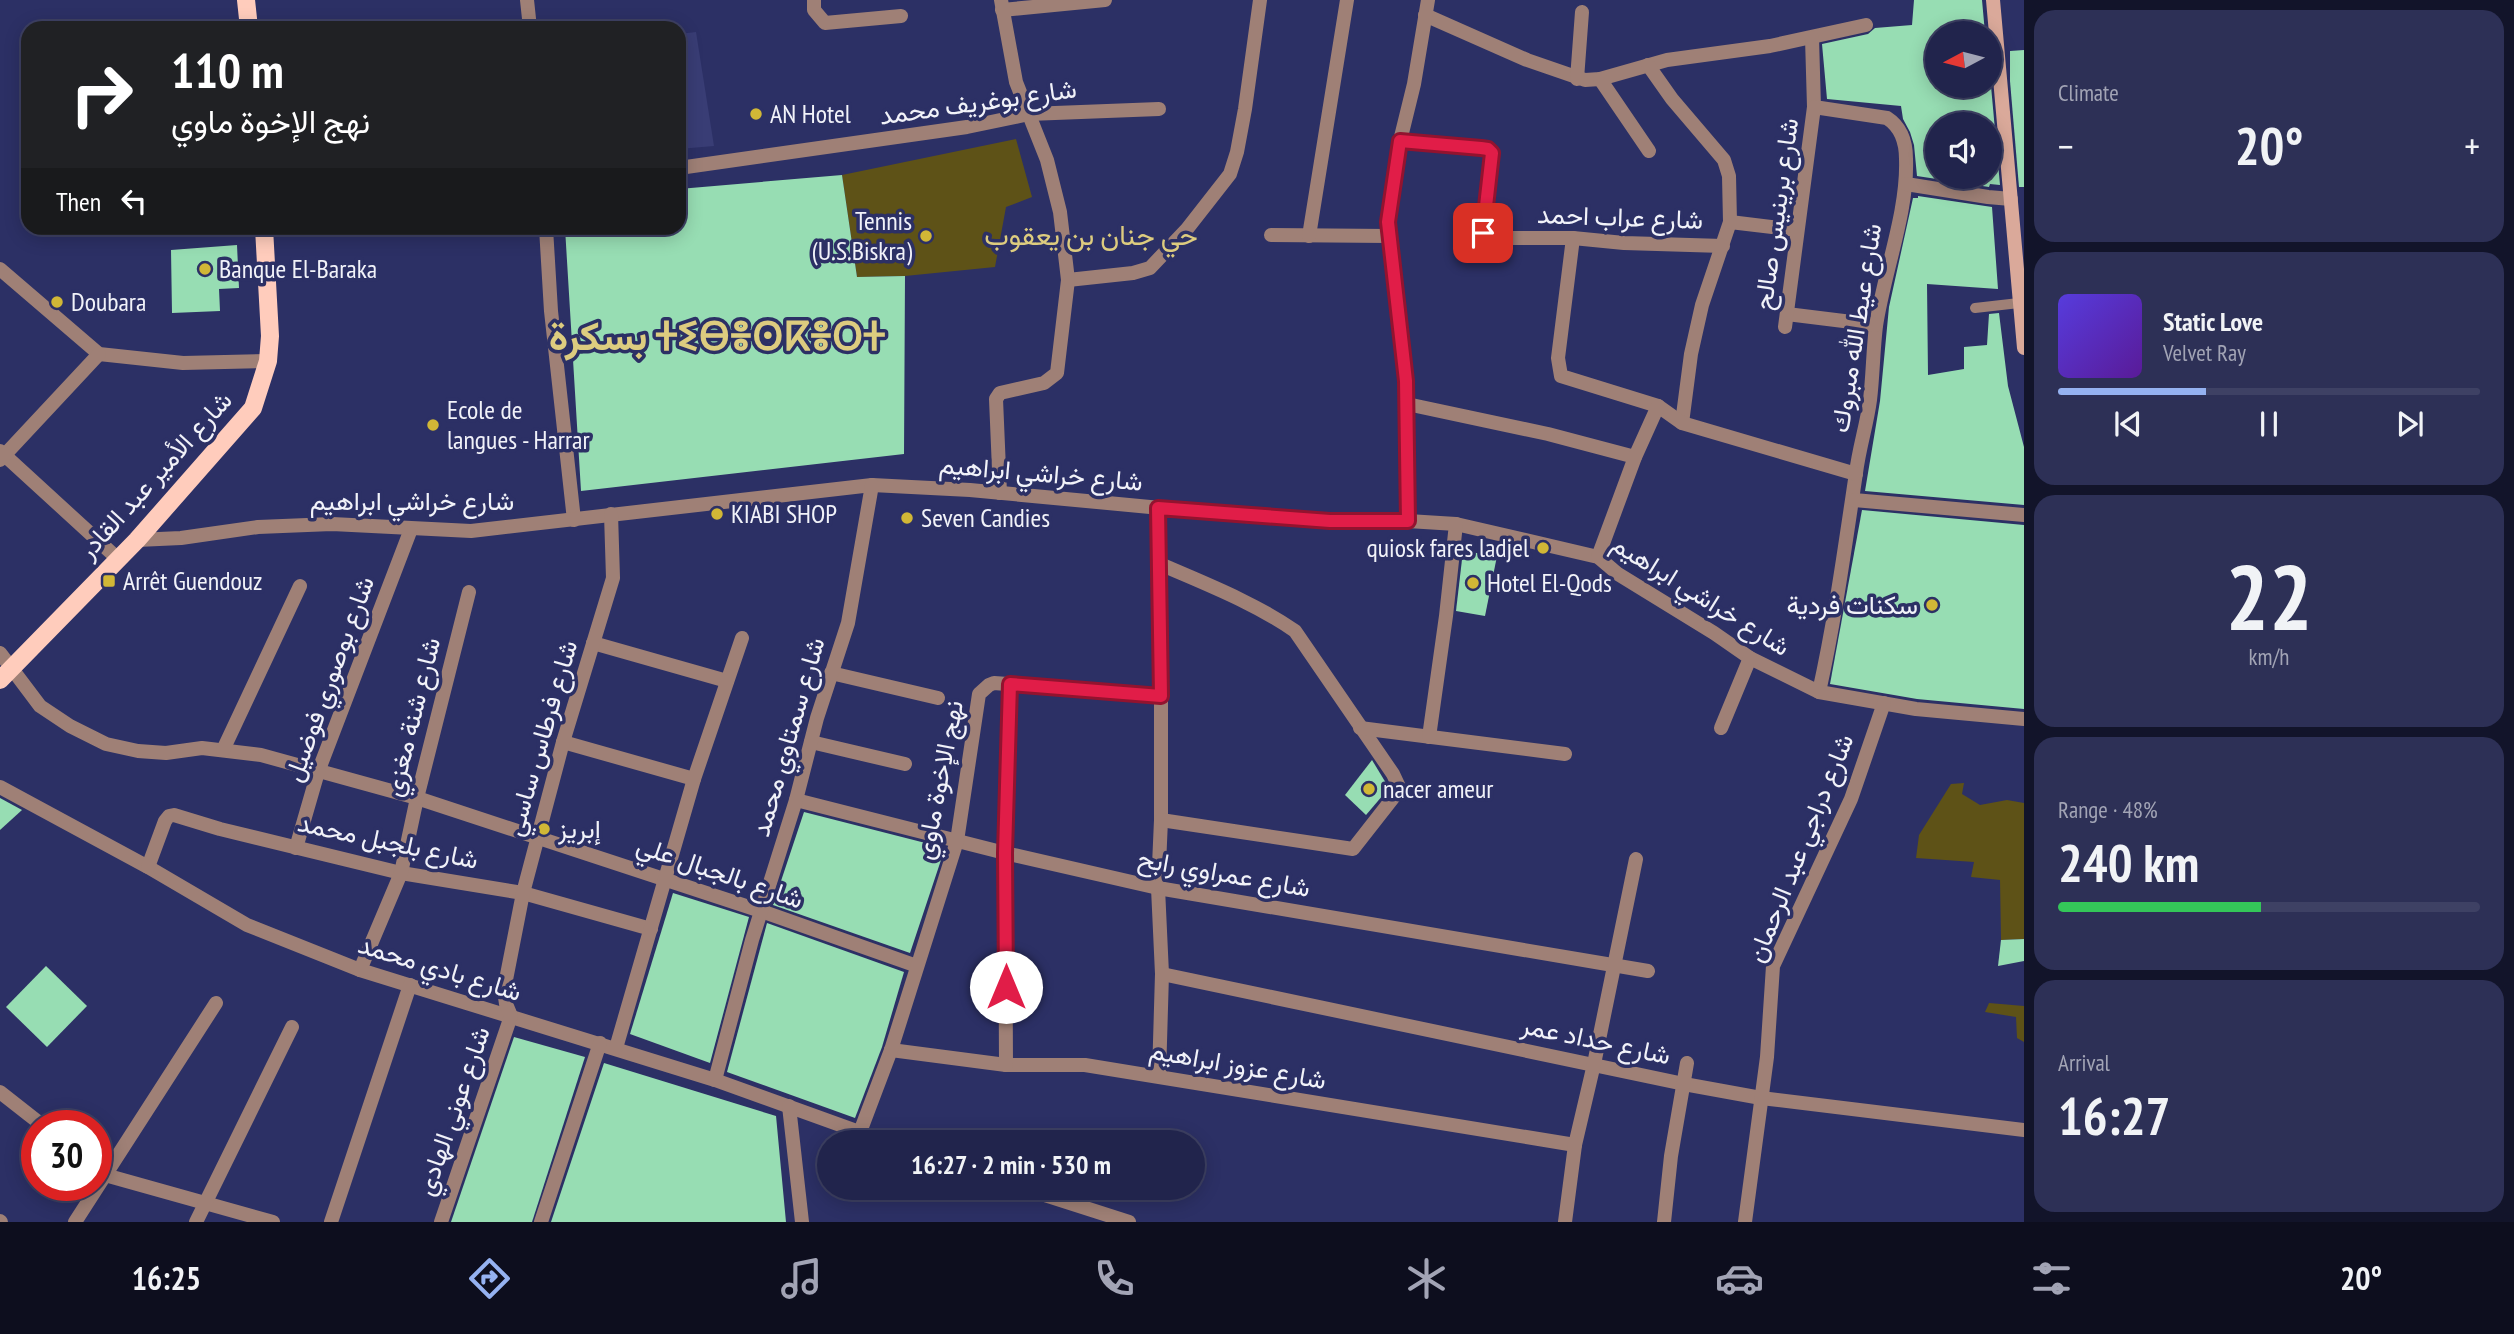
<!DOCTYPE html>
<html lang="en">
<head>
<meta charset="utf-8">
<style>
	body { margin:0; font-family:"PT Sans Narrow",Vazirmatn,"Noto Sans Tifinagh",sans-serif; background:#2d3056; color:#f1f3f6; height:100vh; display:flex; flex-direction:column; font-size:26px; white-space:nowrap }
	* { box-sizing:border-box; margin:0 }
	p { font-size:23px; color:#a2a4b5 }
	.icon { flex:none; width:38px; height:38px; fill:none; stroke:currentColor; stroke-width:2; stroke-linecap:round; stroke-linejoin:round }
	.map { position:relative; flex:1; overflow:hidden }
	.details { display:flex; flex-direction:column; gap:10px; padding:10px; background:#12142a; width:490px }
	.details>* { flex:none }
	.banner { position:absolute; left:21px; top:21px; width:665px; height:214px; border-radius:21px; box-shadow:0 4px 18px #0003,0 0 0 2px #3e4164; background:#202124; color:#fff; overflow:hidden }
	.needle { width:46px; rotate:263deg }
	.tools { position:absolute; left:1925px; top:21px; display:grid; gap:14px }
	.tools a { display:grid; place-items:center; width:77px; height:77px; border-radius:50%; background:#21244c; box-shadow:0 4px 18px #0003,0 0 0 2px #3e4164; font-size:35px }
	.speed { position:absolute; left:21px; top:1110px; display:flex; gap:14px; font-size:35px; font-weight:700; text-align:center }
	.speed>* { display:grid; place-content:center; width:91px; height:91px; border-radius:50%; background:#21244c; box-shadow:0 4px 18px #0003,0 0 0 2px #3e4164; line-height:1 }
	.speed .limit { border:10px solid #d22; background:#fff; color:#111 }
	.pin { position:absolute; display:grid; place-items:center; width:60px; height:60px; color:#fff; margin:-30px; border-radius:14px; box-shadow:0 4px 10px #0006 }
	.me { position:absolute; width:77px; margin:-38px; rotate:0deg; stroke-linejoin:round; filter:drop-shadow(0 0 5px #0008) }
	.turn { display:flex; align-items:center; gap:24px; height:147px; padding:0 35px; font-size:32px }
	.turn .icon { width:91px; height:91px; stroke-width:2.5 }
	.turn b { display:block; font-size:49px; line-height:60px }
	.then { display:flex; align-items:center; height:66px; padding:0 35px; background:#0003; gap:14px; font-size:26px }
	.big { font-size:52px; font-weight:700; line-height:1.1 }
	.details .card { flex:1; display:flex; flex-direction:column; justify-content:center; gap:10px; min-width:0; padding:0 24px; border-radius:21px; background:#2d3056 }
	.details .dial { align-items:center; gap:0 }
	.dial b { font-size:91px; line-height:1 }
	.song { display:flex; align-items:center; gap:21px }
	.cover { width:84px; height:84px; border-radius:10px; background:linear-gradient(135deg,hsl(250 70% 55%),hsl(270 70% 35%)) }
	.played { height:7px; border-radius:4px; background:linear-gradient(90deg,#95b2f1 35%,#3e4164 35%) }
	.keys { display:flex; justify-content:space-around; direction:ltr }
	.heat { display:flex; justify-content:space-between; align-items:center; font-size:38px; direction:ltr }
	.charge { height:10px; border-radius:5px; background:linear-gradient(90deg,#34c759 48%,#3e4164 0) }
	.trip { position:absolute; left:817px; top:1130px; width:388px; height:70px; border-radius:35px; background:#21244c; box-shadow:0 4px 18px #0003,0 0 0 2px #3e4164; font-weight:700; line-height:70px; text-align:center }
	.tab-bar { display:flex; height:112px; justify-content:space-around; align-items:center; background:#0d0e1e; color:#a2a4b5 }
	.tab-bar .icon { width:49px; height:49px }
	.tab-bar .on { color:#95b2f1 }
	.tab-bar b { font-size:32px; color:#f1f3f6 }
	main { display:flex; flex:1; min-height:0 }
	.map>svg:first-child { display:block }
	.built { fill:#393d75 }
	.green { fill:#5e5217 }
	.building { fill:#97ddb3; fill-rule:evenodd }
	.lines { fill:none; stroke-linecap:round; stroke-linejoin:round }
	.lane { stroke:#9f8076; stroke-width:10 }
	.street { stroke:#9f8076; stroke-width:14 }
	.secondary { stroke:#daa99a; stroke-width:14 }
	.primary { stroke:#ffccbc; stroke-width:18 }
	.route-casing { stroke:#92132f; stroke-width:18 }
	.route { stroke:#e11d48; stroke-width:12 }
	.poi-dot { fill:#d1b736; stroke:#2c3065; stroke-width:2.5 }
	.labels { text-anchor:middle; stroke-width:7; stroke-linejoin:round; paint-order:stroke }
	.street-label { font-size:26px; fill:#f1f2f9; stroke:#2c3065 }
	.poi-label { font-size:26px; fill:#f1f2f9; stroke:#2c3065; text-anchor:start }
	.neighbourhood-label { font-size:28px; fill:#ddcc7f; stroke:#2c3065 }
	.town-label { font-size:40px; font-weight:bold; fill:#ddcc7f; stroke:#2c3065 }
</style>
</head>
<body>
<main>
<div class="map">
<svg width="2024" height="1222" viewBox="0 0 2024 1222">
	<rect width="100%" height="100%" fill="#2c3065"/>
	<path class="built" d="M696 32 714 146 679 149V34Z"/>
	<g class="green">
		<path d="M1016 139 1032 197 1006 207 995 267 905 276 857 277 842 175Z"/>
		<path d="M1964 783 1962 794 1980 805 2007 800 2024 803V939L2001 940 2000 880 1971 877 1974 862 1916 858 1919 835 1951 784Z"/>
		<path d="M1989 1003 2024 1006V1042L2017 1038 2016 1017 1985 1012Z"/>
	</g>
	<g class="building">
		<path d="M1914 0H1982L1985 33H1937V86H1991L2000 185 1990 184 1989 187 1917 176 1914 145 1910 132 1903 119 1901 106 1827 99 1822 44 1868 34 1875 28 1912 25ZM1937 124H1990V182L1989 177H1937Z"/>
		<path d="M2024 50V187H2019L2010 81V51Z"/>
		<path d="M842 175 857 277 905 276 904 454 581 491 565 228H679V189Z"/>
		<path d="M1918 196 1992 207 1998 289 1927 284 1928 375 1964 369V347L1987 345 1989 314 1999 313 2008 386 2024 447V505L1865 491 1880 401 1889 307 1913 198H1918Z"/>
		<path d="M237 245 239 288 219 289 220 311 172 313 171 250Z"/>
		<path d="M1862 510 2024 525V709L1917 699 1830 684Z"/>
		<path d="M1463 551 1497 556 1485 616 1456 611Z"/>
		<path d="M1372 760 1389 788 1366 815 1345 795Z"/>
		<path d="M0 798 22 810 0 830Z"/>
		<path d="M804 812 945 848 910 953 773 905Z"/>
		<path d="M673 893 749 917 710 1063 630 1034Z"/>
		<path d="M767 923 904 972 882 1047 855 1118 727 1072Z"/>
		<path d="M2024 939V961L1998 966 2001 940Z"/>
		<path d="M46 966 87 1006 47 1047 6 1007Z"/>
		<path d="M514 1037 585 1057 532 1222H451Z"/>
		<path d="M604 1063 776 1116 786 1222H551Z"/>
	</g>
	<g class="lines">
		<path class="lane" d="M1975 308 2019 303"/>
		<g class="street">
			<path d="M527 0 530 28"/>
			<path d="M814 0V10L825 23 901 16"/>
			<path d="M1002 10 1105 0"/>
			<path d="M1425 15 1527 60 1585 80 1600 79 1667 60 1770 46 1866 25"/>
			<path d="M1812 38 1814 107 1887 118C1901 127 1906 143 1906 159 1908 212 1884 272 1876 326 1873 350 1873 375 1870 400 1867 424 1859 448 1856 473 1845 546 1835 620 1819 692"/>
			<path d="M1648 65 1672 99 1724 160 1729 176 1730 222 1702 305 1691 354 1682 423"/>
			<path d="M1577 79 1582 12"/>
			<path d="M1600 79 1649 151"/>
			<path d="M1400 141 1481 148 1488 149 1492 153 1483 233 1488 238H1573L1624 243 1723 246"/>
			<path d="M679 168 967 127 1029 114 1159 109"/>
			<path d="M1906 184 1988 197 2011 199"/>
			<path d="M1730 222 1797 230"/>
			<path d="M546 228 551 311 574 520"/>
			<path d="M1271 235 1389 236"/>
			<path d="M1309 236 1347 0"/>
			<path d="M1573 238 1558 358 1561 376 1658 406 1682 423 1856 474"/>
			<path d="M0 269 99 354 183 363 268 361"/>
			<path d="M1068 280 1133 273 1150 268 1187 229 1230 174 1237 152 1245 109 1260 0"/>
			<path d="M1787 314 1876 325"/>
			<path d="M1785 327 1814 107"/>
			<path d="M1407 404 1548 434 1635 457"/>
			<path d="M0 451 117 558"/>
			<path d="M0 460 99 354"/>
			<path d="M1000 493 996 399 1000 393 1044 383 1057 373 1068 280 1060 212 1047 160 1016 82 1001 0"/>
			<path d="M1854 500 2024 515"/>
			<path d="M1158 508 1161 649V820L1158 888 1162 974 1159 1076"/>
			<path d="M1408 521 1406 381 1388 222 1400 141 1414 84 1428 0"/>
			<path d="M137 540 181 538 258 527 332 524 471 531 872 485 970 490 1245 516 1330 521H1408L1456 524 1598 557 1618 574 1714 633 1750 658 1819 692 1916 709 2024 719"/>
			<path d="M1598 557 1635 457 1658 406"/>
			<path d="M1160 564C1206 584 1253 602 1295 631L1393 774 1400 789 1353 849 1161 820"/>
			<path d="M593 643 727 681"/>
			<path d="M0 653 40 706 70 726 106 744 138 751 166 753 202 748 261 755 417 798 761 911 917 966"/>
			<path d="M831 673 938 698"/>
			<path d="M1360 728 1565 754"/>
			<path d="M1721 728 1750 658"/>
			<path d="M1429 737 1446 616 1456 524"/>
			<path d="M563 742 694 779"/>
			<path d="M811 742 905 764"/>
			<path d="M223 750 300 586"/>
			<path d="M0 787 148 867 247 925 360 970 715 1080 890 1143"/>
			<path d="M796 800 1005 853 1158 888 1648 971"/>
			<path d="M296 848 318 772 411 529"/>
			<path d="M148 867 165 821 169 816 174 815 220 829 401 873 523 893 651 929"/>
			<path d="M360 970 401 873 417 798 469 592"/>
			<path d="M1162 974 1684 1084 1761 1098 2024 1130"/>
			<path d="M616 1048 694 779 742 638"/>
			<path d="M891 1050 1006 1065H1085L1575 1145"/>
			<path d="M1006 1065 1005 853 1010 684"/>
			<path d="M715 1080 752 940 796 800 817 718 848 623 872 485"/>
			<path d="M0 1092 42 1125"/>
			<path d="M789 1106 802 1222"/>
			<path d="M860 1132 891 1050 957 841 979 694 989 685 994 683 1161 696"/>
			<path d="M96 1168 105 1175 273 1222"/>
			<path d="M1023 1188 1129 1222"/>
			<path d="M0 1221 1 1222"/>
			<path d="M75 1222 216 1003"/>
			<path d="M196 1222 292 1027"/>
			<path d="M331 1222 410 985"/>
			<path d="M441 1222 511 1016 506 1004 504 990 523 893 563 742 613 578 611 514"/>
			<path d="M541 1222 600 1043"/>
			<path d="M1565 1222 1575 1145 1594 1064 1636 859"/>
			<path d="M1664 1222 1671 1156 1687 1063"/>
			<path d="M1745 1222 1767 1057 1773 966 1851 799 1884 703"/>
		</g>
		<path class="secondary" d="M1993 0 2024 348"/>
		<g class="primary">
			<path d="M246 0 249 28"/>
			<path d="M0 680 137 540 253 408 268 361 270 336 264 228"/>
		</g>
	</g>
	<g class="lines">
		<g class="route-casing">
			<path id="route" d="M1006 987 1005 853 1010 684 1161 696 1158 508 1330 521H1408L1406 381 1388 222 1400 141 1481 148 1488 149 1492 153 1483 233"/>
		</g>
		<use href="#route" class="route"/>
	</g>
	<g class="poi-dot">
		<circle cx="756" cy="114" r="7"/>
		<circle cx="926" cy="236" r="7"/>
		<circle cx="205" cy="269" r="7"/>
		<circle cx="57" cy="302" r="7"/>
		<circle cx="433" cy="425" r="7"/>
		<circle cx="717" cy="514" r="7"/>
		<circle cx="907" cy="518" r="7"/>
		<circle cx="1543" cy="548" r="7"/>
		<rect x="102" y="574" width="14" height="14" rx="3.5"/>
		<circle cx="1473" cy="583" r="7"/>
		<circle cx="1932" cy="605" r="7"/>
		<circle cx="1369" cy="789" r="7"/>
		<circle cx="544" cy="829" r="7"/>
	</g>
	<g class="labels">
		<g class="street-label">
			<text transform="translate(978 102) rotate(-8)" y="9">شارع بوغريف محمد</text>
			<text transform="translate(1776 214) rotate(-82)" y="9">شارع برينيس صالح</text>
			<text transform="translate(1620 217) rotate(2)" y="9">شارع عراب احمد</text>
			<text transform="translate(1856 328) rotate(-81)" y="9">شارع عيط الله مبروك</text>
			<text transform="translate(1041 473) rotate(5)" y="9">شارع خراشي ابراهيم</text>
			<text transform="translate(155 475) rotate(-48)" y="9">شارع الأمير عبد القادر</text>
			<text x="412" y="510">شارع خراشي ابراهيم</text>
			<text transform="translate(1701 595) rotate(32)" y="9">شارع خراشي ابراهيم</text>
			<text transform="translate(329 679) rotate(-70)" y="9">شارع بوصوري فوضيل</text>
			<text transform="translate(412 717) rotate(-76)" y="9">شارع شنة مغزي</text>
			<text transform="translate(788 737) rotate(-74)" y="9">شارع سمتاوي محمد</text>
			<text transform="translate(541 738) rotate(-74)" y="9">شارع فرطاس ساسي</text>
			<text transform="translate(939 780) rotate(-79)" y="9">نهج الإخوة ماوي</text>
			<text transform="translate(388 841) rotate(12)" y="9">شارع بلجبل محمد</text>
			<text transform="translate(1800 848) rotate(-68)" y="9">شارع دراجي عبد الرحمان</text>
			<text transform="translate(720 872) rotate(19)" y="9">شارع بالجبال علي</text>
			<text transform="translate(1224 873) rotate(10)" y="9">شارع عمراوي رابح</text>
			<text transform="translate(440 968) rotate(17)" y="9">شارع بادي محمد</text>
			<text transform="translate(1596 1040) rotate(12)" y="9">شارع حداد عمر</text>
			<text transform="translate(1238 1065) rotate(10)" y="9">شارع عزوز ابراهيم</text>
			<text transform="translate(453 1111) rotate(-71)" y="9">شارع عوني الهادي</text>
		</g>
		<g class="poi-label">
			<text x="770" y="123">AN Hotel</text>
			<text x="912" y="230" text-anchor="end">Tennis<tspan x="912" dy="30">(U.S.Biskra)</tspan></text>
			<text x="219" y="278">Banque El-Baraka</text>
			<text x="71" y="311">Doubara</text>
			<text x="447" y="419">Ecole de<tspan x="447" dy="30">langues - Harrar</tspan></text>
			<text x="731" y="523">KIABI SHOP</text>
			<text x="921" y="527">Seven Candies</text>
			<text x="1529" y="557" text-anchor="end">quiosk fares ladjel</text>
			<text x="123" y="590">Arrêt Guendouz</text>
			<text x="1487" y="592">Hotel El-Qods</text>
			<text x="1918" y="614" text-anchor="end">سكنات فردية</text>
			<text x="1383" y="798">nacer ameur</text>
			<text x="558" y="838">إبريز</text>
		</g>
		<g class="neighbourhood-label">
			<text x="1091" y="245">حي جنان بن يعقوب</text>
		</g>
		<g class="town-label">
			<text x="717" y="350">بسكرة ⵜⵉⴱⴻⵙⴽⴻⵔⵜ</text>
		</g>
	</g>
</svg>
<div class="tools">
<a><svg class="needle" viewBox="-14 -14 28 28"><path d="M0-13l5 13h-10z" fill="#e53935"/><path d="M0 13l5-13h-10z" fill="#a2a4b5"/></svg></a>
<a><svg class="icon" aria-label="sound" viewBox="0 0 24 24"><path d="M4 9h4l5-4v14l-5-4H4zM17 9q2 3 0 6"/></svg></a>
</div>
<div class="speed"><div class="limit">30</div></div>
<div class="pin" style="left:1483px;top:233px;background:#d93025"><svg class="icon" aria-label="arrive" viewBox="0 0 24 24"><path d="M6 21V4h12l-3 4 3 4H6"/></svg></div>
<svg class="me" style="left:1006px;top:987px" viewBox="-20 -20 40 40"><circle r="19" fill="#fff"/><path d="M0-13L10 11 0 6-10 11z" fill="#e11d48"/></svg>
<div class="trip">16:27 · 2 min · 530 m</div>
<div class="banner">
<div class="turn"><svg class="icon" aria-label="right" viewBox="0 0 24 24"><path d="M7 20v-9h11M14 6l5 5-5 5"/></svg><div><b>110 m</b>نهج الإخوة ماوي</div></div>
<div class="then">Then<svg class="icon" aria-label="left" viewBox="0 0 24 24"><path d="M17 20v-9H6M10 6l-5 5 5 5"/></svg></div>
</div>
</div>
<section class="details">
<div class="card"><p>Climate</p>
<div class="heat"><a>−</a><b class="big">20°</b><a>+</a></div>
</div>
<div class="card">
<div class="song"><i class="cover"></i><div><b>Static Love</b><p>Velvet Ray</p></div></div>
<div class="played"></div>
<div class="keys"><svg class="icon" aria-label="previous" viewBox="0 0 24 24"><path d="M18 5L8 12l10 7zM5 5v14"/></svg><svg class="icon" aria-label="pause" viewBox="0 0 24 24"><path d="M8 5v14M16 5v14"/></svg><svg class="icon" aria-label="next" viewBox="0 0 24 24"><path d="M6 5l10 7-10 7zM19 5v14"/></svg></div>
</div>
<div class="card dial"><b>22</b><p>km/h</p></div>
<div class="card"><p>Range · 48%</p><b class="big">240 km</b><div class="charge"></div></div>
<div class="card"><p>Arrival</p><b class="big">16:27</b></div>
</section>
</main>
<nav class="tab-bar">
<b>16:25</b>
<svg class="icon on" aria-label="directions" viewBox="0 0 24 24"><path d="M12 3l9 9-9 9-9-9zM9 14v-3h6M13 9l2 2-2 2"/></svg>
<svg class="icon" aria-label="music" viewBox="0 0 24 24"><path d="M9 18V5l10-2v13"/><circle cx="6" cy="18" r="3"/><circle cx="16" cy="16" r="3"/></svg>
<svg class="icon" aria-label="phone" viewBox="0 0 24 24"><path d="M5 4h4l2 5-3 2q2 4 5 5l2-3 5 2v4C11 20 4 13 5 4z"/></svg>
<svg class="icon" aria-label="climate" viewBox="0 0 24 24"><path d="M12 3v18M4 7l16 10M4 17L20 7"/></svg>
<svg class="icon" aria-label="car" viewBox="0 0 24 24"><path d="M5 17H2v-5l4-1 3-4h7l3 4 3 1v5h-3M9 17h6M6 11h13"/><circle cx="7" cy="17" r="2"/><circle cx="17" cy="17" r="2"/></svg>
<svg class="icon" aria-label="filters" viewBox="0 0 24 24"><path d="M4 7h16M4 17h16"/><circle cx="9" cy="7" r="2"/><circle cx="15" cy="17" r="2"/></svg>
<b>20°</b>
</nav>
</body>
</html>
